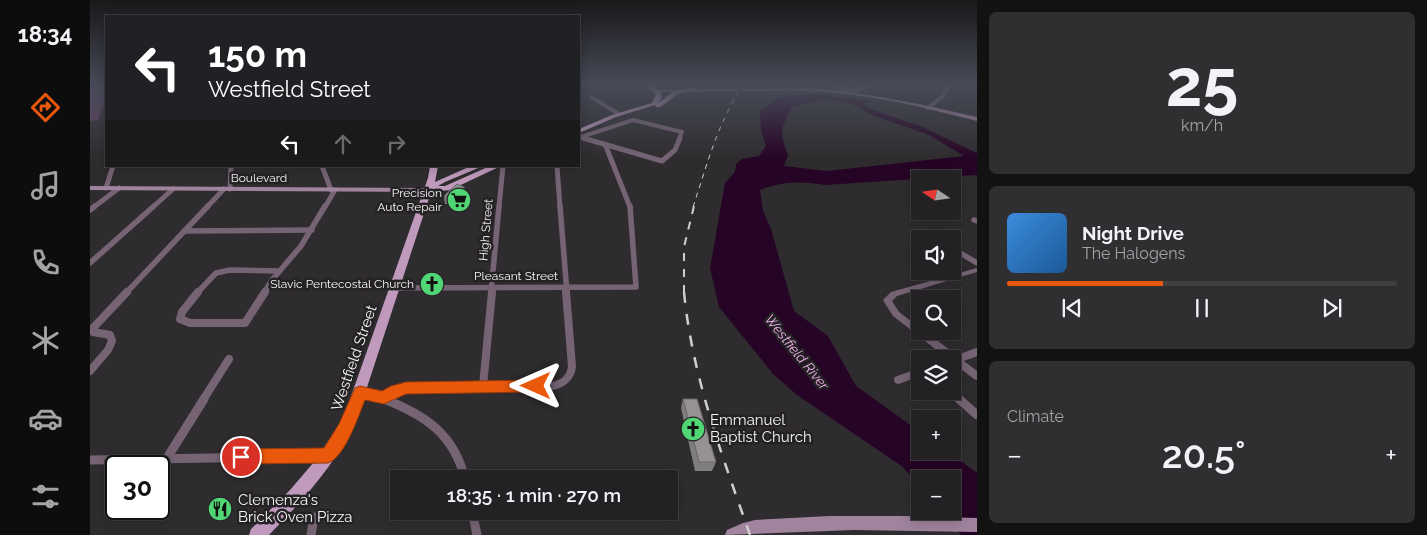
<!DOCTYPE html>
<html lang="en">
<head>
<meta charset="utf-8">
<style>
	body { margin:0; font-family:Raleway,sans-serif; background:#2f2e30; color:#f1f3f6; height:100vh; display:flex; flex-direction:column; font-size:19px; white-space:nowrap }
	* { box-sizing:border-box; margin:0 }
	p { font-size:16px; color:#a3a3a6 }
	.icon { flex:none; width:28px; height:28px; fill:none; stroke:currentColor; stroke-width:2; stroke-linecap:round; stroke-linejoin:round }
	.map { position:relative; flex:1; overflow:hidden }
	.sheet { display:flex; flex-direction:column; gap:12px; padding:12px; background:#131213; width:450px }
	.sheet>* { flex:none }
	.guide { position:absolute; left:15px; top:15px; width:475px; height:152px; border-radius:0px; box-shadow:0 2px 12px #0003,0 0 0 1px #403e41; background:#202124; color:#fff; overflow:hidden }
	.needle { width:32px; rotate:283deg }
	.tools { position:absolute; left:821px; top:170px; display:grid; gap:10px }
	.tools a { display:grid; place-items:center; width:50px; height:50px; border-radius:0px; background:#232123; box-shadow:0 2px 12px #0003,0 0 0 1px #403e41; font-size:25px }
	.speed { position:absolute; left:15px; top:455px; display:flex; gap:10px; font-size:25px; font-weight:700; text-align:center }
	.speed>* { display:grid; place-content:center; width:65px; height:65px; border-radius:50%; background:#232123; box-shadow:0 2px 12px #0003,0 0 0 1px #403e41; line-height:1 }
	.speed .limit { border:2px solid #111; border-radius:8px; background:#fff; color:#111 }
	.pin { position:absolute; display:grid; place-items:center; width:42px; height:42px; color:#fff; margin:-21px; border:2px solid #fff; border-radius:50%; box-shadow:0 1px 5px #0007 }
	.me { position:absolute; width:55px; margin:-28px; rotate:270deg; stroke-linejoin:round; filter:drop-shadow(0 0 4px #0008) }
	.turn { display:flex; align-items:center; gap:18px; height:105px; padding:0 20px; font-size:22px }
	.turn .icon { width:65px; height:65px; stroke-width:2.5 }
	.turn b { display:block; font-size:35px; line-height:42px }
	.lanes { display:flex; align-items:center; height:48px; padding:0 20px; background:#0003; justify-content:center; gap:25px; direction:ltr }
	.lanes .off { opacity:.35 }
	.big { font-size:38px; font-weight:600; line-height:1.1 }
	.sheet .card { flex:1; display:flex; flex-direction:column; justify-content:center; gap:8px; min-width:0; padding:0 18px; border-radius:8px; background:#2f2e30 }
	.sheet .dial { align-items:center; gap:0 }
	.dial b { font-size:65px; line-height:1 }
	.song { display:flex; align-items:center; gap:15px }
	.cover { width:60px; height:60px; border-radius:8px; background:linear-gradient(135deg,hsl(210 70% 55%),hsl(210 70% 35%)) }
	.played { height:5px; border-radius:2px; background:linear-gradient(90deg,#ea580c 40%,#403e41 40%) }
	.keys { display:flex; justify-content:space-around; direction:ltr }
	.heat { display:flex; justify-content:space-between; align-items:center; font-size:28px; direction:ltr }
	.trip { position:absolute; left:300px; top:470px; width:288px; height:50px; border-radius:0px; background:#232123; box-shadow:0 2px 12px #0003,0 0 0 1px #403e41; font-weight:600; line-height:50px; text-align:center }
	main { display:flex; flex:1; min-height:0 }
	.dock { display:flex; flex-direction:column; width:90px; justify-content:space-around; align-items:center; background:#0e0d0e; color:#a3a3a6 }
	.dock .icon { width:35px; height:35px }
	.dock .current { color:#ea580c }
	.dock b { font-size:22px; color:#f1f3f6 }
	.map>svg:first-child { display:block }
	.green { fill:#633f61 }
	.water { fill:#260425; fill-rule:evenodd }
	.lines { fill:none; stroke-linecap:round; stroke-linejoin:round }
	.secondary-tunnel { stroke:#4d4a4d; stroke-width:5; stroke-dasharray:5 2.5; stroke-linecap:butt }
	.minor-far4 { stroke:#766475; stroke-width:4 }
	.minor-far3 { stroke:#766475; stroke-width:5 }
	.minor-far2 { stroke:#766475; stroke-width:5.5 }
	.minor-far1 { stroke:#766475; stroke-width:8 }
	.minor { stroke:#766475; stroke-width:9 }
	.tertiary { fill:#766475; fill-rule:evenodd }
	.secondary { fill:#a0839d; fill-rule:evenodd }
	.primary { fill:#bf9abc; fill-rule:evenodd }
	.rail-far2 { stroke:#d0ced0; stroke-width:1; stroke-dasharray:5 5; stroke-linecap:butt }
	.rail-far1 { stroke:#d0ced0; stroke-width:2; stroke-dasharray:8 8; stroke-linecap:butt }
	.rail { stroke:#d0ced0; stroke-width:2.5; stroke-dasharray:11 11; stroke-linecap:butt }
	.wall { fill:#807d7f }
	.shaded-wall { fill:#686668 }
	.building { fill:#959194; stroke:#686668 }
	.route { fill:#ea580c; stroke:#983908 }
	.labels { text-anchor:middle; stroke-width:5; stroke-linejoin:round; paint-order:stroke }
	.street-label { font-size:12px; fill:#f6f4f6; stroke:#252225 }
	.poi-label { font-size:12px; fill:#f6f4f6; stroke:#252225; text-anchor:end }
	.water-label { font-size:14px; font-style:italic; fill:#f0b0eb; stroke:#252225 }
	.near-street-label { font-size:15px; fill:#f6f4f6; stroke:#252225 }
	.near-poi-label { font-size:15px; fill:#f6f4f6; stroke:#252225; text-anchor:start }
</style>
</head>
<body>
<main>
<nav class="dock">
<b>18:34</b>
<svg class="icon current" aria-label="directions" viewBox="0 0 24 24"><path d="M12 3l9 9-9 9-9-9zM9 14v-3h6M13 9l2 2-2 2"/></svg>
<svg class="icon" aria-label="music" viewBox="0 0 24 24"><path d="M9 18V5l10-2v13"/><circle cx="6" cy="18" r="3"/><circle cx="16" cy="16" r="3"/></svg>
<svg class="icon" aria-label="phone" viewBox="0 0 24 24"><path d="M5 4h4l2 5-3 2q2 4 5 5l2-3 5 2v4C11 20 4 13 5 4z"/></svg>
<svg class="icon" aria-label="climate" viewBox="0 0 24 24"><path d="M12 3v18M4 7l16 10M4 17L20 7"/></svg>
<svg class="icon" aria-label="car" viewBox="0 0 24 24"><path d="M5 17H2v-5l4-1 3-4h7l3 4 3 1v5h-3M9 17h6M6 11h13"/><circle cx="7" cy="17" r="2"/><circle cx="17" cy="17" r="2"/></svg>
<svg class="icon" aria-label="filters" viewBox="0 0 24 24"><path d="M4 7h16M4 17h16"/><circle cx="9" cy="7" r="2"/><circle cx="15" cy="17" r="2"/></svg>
</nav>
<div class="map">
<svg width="887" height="535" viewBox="0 0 887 535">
	<rect width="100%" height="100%" fill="#2f2c2f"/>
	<path class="green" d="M0 84H16V99L8 120 0 121Z"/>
	<path class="water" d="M723 94 782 101 772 104 783 110 830 126 887 153V175L735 185C712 181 692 181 670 190L673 211 681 229 704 311 738 336 766 386 830 432V451H857L887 473V535H871L851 511H862V479H830V487L813 467 707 395 683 374 629 307 620 268 635 183 645 172 646 164 652 159 669 156 676 146 671 131 670 111 687 98ZM737 99 762 104 782 115 839 135 874 156 737 171 694 166 698 155C689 132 691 126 703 106Z"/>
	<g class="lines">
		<path class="secondary-tunnel" d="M644 90H657"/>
		<g class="minor-far4">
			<path d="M740 84 757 90"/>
			<path d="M750 92 766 91 780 84"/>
			<path d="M501 97 529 114"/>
			<path d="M838 108 853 96 860 84"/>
			<path d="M489 136 491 137"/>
			<path d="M491 137 498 139"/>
			<path d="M491 137 543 120 592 132 589 139"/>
		</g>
		<g class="minor-far3">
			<path d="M493 138 572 161 585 150 590 138"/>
			<path d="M515 144 540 207"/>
			<path d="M232 166 241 190"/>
			<path d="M467 166 470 207"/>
			<path d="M16 188 23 166"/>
			<path d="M140 189 141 166"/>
			<path d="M4 207 29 188"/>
			<path d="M63 207 83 189"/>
			<path d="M117 207 134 189"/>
			<path d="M235 207 245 190"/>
			<path d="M409 207 413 166"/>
		</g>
		<g class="minor-far2">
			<path d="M470 206 477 293"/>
			<path d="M0 210 5 206"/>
			<path d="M884 220 887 221"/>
			<path d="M94 231 222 230"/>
			<path d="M862 248 887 263"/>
			<path d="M0 263 64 206"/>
			<path d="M305 288 546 287 540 206"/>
			<path d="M36 293 118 206"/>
			<path d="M107 293 126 273 140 270 189 271"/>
			<path d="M174 293 182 280 211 246 235 206"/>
			<path d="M401 293 409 206"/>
		</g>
		<g class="minor-far1">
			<path d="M108 292 92 312 90 319 100 323H155L175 292"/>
			<path d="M862 361 887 352"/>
			<path d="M0 371 18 350 22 341 20 335 3 332V328L37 292"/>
			<path d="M808 380 830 372"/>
			<path d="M393 386 402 292"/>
			<path d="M859 391 870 400"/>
			<path d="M270 393 297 400"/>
			<path d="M294 398 316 388 463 386C474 383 481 378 482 366L476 292"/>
			<path d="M113 400 139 359"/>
		</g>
		<g class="minor">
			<path d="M294 399C335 415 364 434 375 479"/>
			<path d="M869 399 887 415"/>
			<path d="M77 458 114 399"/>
			<path d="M0 460 237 456"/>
			<path d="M382 511 387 535"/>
			<path d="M221 535 224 517"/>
		</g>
		<path class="tertiary" d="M887 268V272L807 296 802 301 809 312 830 328V331H835L887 371V380L884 379 862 362V359H858L803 316 793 300 801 292Z"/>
		<g class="secondary">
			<path d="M717 88C775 92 831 104 887 117V121C840 109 793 97 745 93 715 90 686 91 657 91L655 90 657 89Z"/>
			<path d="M644 89H646V91L567 92 565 91 567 90Z"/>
			<path d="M0 186 337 188 341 190 337 192 0 190Z"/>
			<path d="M739 516H813L887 518V532L764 530 635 535 637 530 653 523 665 520Z"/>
		</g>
		<g class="primary">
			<path d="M555 84H561L572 94 571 99 567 104 584 91 605 88 608 90 588 94 570 107H566L565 105 526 117 489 133V129L522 115 562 103 566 94Z"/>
			<path d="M340 166H348L345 182 381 166H393L355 182 348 186H355L400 166H411L360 190 341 192 266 421C245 465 213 500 179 535H159L161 529 200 490 224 462 253 419 338 178Z"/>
		</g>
		<path class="rail-far2" d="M603 207C617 165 628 121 654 84"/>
		<path class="rail-far1" d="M594 293V247L604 206"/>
		<path class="rail" d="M594 292C602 376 632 455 660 535"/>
	</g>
	<g class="wall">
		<path d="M374 187 375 195 373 204H355L354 196Z"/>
		<path d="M593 399 626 462 622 471H605L591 408Z"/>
	</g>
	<path class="shaded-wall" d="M374 187 375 195 373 204 372 196Z"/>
	<g class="building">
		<path d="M367 184 374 187 372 196H354Z"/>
		<path d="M593 399H607L626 462H609Z"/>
	</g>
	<linearGradient id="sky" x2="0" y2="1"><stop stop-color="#1a181a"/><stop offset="0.53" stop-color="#474b58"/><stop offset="1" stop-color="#474b58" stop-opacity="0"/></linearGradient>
	<rect width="887" height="159" fill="url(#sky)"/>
	<path class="route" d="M446 380 451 382 453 386 451 390 446 392 316 394 294 404 275 400C268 417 255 457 238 463L151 464 145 462 143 457 145 451 151 449 234 448 249 424 265 388 270 386 292 391 301 386 316 382Z"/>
	<defs>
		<g id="supermarket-disc" transform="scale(1.25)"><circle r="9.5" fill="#50d674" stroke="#252225"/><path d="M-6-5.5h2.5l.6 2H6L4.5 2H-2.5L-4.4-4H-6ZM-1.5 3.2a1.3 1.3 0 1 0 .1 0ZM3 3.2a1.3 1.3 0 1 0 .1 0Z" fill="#111"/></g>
		<g id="church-disc" transform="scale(1.25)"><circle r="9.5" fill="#50d674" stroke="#252225"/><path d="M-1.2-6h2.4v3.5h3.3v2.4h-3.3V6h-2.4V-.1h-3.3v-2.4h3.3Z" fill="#111"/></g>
		<g id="restaurant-disc" transform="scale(1.25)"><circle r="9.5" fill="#50d674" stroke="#252225"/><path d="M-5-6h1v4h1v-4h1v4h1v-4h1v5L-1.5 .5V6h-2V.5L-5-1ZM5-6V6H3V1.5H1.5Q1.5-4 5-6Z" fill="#111"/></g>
	</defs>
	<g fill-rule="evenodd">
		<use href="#supermarket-disc" x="369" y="200"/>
		<use href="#church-disc" x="342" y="284"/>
		<use href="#church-disc" x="603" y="429"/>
		<use href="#restaurant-disc" x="130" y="509"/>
	</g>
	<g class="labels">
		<g class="street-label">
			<text x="169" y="182">Boulevard</text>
			<text transform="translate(396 230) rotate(-85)" y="4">High Street</text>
			<text x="426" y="280">Pleasant Street</text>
		</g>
		<g class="poi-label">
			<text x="352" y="197">Precision<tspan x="352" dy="14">Auto Repair</tspan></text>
			<text x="324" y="288">Slavic Pentecostal Church</text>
		</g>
		<g class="water-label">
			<text transform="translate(707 352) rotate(51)" y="5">Westfield River</text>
		</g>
		<g class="near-street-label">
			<text transform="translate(264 358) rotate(-71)" y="5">Westfield Street</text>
		</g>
		<g class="near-poi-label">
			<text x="620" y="425">Emmanuel<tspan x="620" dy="17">Baptist Church</tspan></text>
			<text x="148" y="505">Clemenza's<tspan x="148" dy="17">Brick Oven Pizza</tspan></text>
		</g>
	</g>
</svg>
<div class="tools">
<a><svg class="needle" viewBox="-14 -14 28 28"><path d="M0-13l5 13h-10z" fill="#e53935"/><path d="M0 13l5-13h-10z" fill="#a3a3a6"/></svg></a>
<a><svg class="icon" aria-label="sound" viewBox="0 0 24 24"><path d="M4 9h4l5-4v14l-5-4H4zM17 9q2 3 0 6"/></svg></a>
<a><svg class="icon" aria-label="search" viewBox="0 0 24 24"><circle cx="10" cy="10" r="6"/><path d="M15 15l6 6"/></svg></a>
<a><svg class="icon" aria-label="layers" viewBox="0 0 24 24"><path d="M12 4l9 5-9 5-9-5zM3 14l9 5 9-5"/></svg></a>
<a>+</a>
<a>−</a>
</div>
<div class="speed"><div class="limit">30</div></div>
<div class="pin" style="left:151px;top:457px;background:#d93025"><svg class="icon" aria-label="arrive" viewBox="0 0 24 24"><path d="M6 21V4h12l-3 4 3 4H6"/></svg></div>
<svg class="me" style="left:446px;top:386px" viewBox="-20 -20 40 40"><path d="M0-17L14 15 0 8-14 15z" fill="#ea580c" stroke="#fff" stroke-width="4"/></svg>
<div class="trip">18:35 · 1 min · 270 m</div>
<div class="guide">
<div class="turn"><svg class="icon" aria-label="left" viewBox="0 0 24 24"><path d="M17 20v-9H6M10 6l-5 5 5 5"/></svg><div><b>150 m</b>Westfield Street</div></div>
<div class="lanes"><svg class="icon" aria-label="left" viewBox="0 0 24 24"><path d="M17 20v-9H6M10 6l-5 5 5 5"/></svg><svg class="icon off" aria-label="ahead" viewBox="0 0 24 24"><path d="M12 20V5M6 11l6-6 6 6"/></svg><svg class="icon off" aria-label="right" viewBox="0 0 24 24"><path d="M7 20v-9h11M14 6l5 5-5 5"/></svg></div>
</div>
</div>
<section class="sheet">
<div class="card dial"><b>25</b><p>km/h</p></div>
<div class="card">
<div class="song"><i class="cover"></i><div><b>Night Drive</b><p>The Halogens</p></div></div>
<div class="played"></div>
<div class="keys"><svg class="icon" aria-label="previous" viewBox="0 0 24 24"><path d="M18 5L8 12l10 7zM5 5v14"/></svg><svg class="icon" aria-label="pause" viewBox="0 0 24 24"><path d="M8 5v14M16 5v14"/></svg><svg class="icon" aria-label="next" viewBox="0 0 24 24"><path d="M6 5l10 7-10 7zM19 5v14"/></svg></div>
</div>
<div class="card"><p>Climate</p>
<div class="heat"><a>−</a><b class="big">20.5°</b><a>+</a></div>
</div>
</section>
</main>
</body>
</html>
